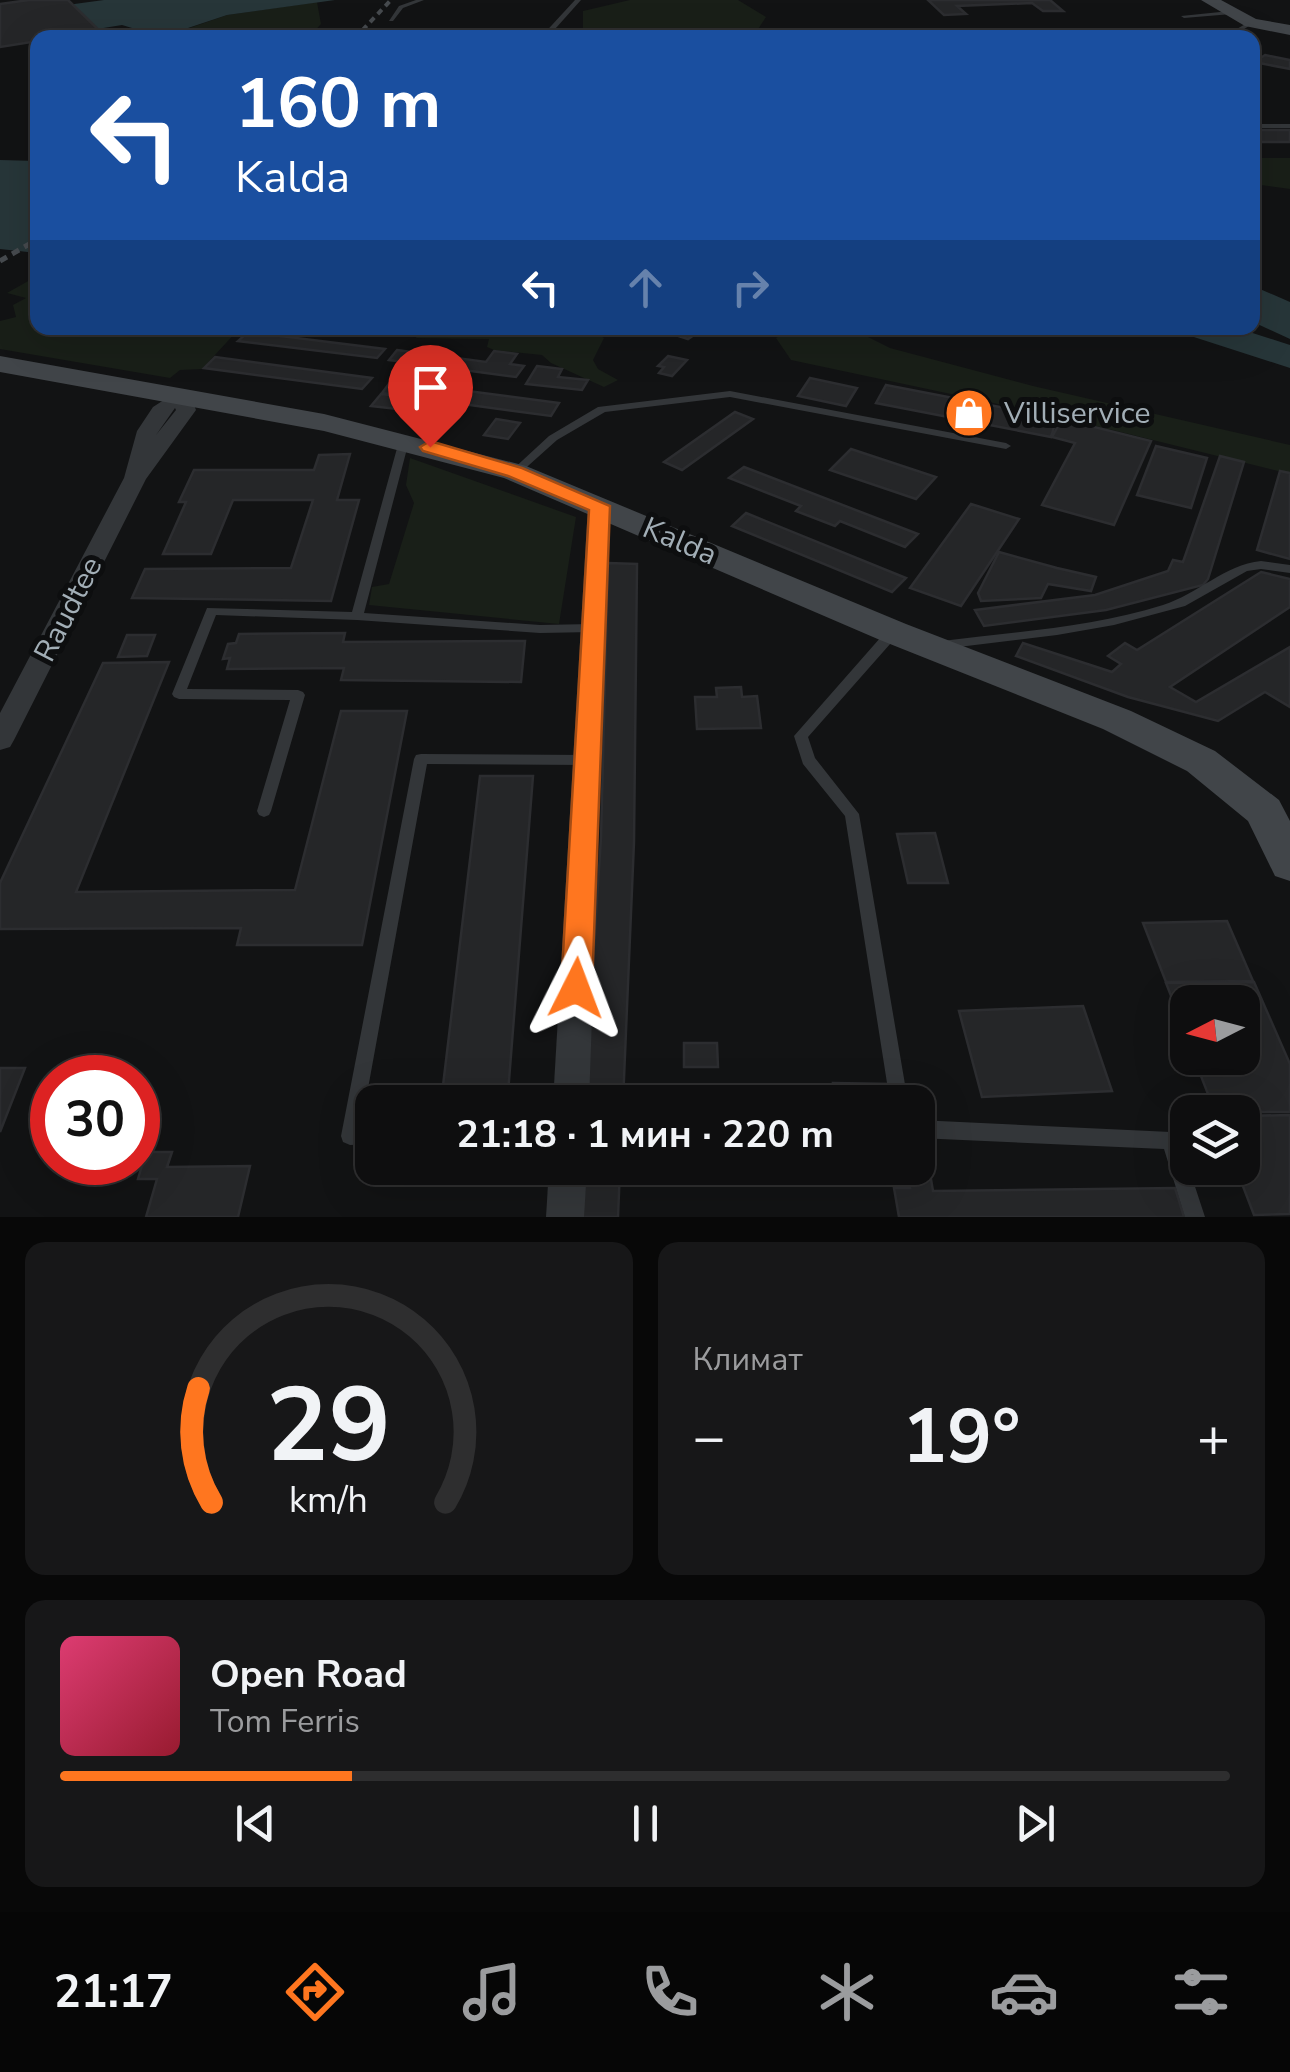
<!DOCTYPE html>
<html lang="ru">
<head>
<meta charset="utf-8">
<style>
	body { margin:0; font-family:"Nunito Sans",sans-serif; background:#171718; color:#f1f3f6; height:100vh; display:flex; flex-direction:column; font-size:38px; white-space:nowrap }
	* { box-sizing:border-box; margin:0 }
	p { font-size:32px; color:#9b9c9e }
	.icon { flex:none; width:55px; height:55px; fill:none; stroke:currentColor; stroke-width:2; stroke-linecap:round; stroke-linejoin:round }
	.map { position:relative; height:1217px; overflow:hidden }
	.panel { display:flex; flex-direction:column; gap:25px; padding:25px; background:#080808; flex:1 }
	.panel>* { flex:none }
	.banner { position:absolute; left:30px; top:30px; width:1230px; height:305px; border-radius:20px; box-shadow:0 10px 40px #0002,0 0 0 2px #2e2e2f; background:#1a4fa0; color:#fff; overflow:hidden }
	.needle { width:65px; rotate:264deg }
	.controls { position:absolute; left:1170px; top:985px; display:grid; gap:20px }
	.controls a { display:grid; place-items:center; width:90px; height:90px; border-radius:20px; background:#0e0e0f; box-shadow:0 10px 40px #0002,0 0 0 2px #2e2e2f; font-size:50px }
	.speed { position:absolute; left:30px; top:1055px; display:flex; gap:20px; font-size:50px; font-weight:700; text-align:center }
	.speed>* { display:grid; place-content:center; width:130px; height:130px; border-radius:50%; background:#0e0e0f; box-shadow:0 10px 40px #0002,0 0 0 2px #2e2e2f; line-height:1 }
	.speed .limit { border:15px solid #d22; background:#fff; color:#111 }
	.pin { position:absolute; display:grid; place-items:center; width:85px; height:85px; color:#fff; margin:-102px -42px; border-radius:50% 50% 50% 0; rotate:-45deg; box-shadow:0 0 10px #0007 }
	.pin .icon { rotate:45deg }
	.me { position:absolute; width:110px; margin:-55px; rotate:3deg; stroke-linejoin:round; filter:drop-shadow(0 0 8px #0008) }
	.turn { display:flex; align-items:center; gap:35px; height:210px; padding:0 40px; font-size:45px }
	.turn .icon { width:130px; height:130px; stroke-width:2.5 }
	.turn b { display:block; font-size:70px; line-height:85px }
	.lanes { display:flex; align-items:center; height:95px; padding:0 40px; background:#0003; justify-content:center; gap:50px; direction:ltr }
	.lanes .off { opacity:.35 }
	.big { font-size:75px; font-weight:700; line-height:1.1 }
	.panel .tile { flex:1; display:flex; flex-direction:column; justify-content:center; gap:15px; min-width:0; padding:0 35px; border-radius:20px; background:#171718 }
	.panel .dial { align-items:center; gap:0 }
	.dial svg { height:260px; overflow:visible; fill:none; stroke:#2e2e2f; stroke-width:7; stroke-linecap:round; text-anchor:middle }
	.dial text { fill:#f1f3f6; stroke:none }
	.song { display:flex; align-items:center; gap:30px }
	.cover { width:120px; height:120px; border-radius:15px; background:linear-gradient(135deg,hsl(340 70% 55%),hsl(350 70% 35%)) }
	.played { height:10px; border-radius:5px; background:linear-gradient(90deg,#ff761f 25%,#2e2e2f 25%) }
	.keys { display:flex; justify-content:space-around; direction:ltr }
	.heat { display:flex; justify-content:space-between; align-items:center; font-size:55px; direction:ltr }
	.panel .tiles { flex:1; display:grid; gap:25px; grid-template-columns:1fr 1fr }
	.tile:last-child { grid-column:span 2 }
	.trip { position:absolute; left:355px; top:1085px; width:580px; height:100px; border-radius:20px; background:#0e0e0f; box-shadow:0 10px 40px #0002,0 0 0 2px #2e2e2f; font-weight:700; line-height:100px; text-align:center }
	.tab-bar { display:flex; height:160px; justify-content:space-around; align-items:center; background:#060606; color:#9b9c9e }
	.tab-bar .icon { width:70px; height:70px }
	.tab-bar .on { color:#ff761f }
	.tab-bar b { font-size:45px; color:#f1f3f6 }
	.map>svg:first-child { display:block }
	.green { fill:#191f18 }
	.water { fill:#273639 }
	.building { fill:#252628; stroke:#2c2d30; stroke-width:2.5 }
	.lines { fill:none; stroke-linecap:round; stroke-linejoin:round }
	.lane { fill:#333639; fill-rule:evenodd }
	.street { fill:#333639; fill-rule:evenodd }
	.secondary { fill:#414549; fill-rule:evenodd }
	.rail-far1 { stroke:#464a4e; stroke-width:4; stroke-dasharray:6 5; stroke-linecap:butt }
	.rail { stroke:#464a4e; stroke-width:5; stroke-dasharray:8 6; stroke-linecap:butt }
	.route { fill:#ff761f; stroke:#a64d14; stroke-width:2.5 }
	.labels { text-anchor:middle; stroke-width:10; stroke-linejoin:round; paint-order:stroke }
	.poi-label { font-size:30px; fill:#a2aeb6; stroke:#0d0e0f; text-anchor:start }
	.street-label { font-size:30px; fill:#a2aeb6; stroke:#0d0e0f }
</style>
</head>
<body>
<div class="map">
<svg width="1290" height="1217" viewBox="0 0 1290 1217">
	<rect width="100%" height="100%" fill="#121314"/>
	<g class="green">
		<path d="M630 0H738L766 17 753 37H583V11Z"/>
		<path d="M317 2 321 24 309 37 161 38 227 15Z"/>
		<path d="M1253 158H1290V189L1253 184Z"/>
		<path d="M37 276 38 328 302 329 291 337 238 330 202 369 180 370 170 378 0 349V321L16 317 13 305 26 298 7 293Z"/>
		<path d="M419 328 589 329 604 338 593 360 598 369 618 380 604 387 551 363 542 355 494 350 487 347 489 339 416 338Z"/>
		<path d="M786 328H850L890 348 1033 386 1290 445V474L1068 419 791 360 776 338 788 331Z"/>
		<path d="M410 458 576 517 559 624 369 605 372 587 389 584 414 503 406 485Z"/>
	</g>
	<g class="water">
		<path d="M104 0H335L227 15 161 37H104L132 28 122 25 48 37 0 14Z"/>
		<path d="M0 160 37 161V253L0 249Z"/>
		<path d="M1253 286 1290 302V339L1253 322Z"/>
		<path d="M1166 328H1237L1290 345V368Z"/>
	</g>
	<g class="building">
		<path d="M29 0H68L107 38H38V41L0 47V4Z"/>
		<path d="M928 0H1050L1063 11H1043L1032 3 957 6 966 14 944 15Z"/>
		<path d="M1265 55 1290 60V69L1254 62Z"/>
		<rect x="1252" y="130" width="38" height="12"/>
		<path d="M626 328H704L688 339 657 329 649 335Z"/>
		<path d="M248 332 385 349 377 358 238 341Z"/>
		<path d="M397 350 486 362 494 351 517 354 510 364 524 366 516 377 389 360Z"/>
		<path d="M668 356 687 360 672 376 659 373 664 367 658 366Z"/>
		<path d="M215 357 372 378 362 389 204 368Z"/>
		<path d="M537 366 562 369 558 377 588 380 582 390 526 384Z"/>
		<path d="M810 378 857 388 846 406 798 396Z"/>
		<path d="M391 381 559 403 551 416 382 393Z"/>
		<path d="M886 385 1057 418 1051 437 876 403Z"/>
		<path d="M381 394 406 397 397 409 371 406Z"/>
		<path d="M735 412 753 419 682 470 664 462Z"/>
		<path d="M496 419 520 423 508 439 484 435Z"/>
		<path d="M1062 419 1151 441 1114 525 1042 505 1075 443 1052 437Z"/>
		<path d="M1156 446 1207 458 1191 508 1137 495Z"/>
		<path d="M851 449 936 477 916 499 830 470Z"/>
		<path d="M350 454 337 500H359L331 601 132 598 145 569 291 568 313 500H233L211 554H163L186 502H179L194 470H314L319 455Z"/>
		<path d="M1220 456 1244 462 1208 579 1203 585 1106 610 984 626 975 610 1095 595 1168 571 1173 560 1183 562Z"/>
		<path d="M744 467 918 534 905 547 840 521 835 526 796 511 801 506 729 478Z"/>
		<path d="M1280 471 1290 473V559L1257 550Z"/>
		<path d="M971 504 1019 519 961 606 910 588Z"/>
		<path d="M746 513 906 578 892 592 732 526Z"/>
		<path d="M999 552 1057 568 1096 577 1091 591 1048 584 1041 598 981 601 978 593Z"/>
		<path d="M608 563 637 564 634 842 623 1102H584L601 838Z"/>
		<path d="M1261 572 1290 579V607L1170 687 1196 702 1290 647V707L1265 692 1218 721 1128 697 1016 656 1023 643 1112 672 1121 664 1108 656 1125 643 1137 650Z"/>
		<path d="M345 633 343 642 525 641 521 682 341 680 344 668 227 669 230 658 223 659 228 644 236 643 239 634Z"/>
		<path d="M127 635H155L147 656 118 657Z"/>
		<path d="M169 662 76 892 295 890 341 711H407L362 945H237L241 928 0 929V883L103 663Z"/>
		<path d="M741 687 742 697 757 696 761 728 697 729 695 697H717L716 688Z"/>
		<path d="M480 776H533L508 1093 442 1094Z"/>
		<path d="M935 833 948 883H908L897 834Z"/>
		<path d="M1227 921 1253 981 1166 982 1143 923Z"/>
		<path d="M1254 982 1290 1064V1112H1215L1194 1058H1242V1002H1188V1039L1166 983Z"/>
		<path d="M1083 1006 1112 1091 982 1097 959 1011Z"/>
		<path d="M684 1043H717L718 1067H684Z"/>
		<path d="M0 1068H25L0 1132Z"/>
		<path d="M833 1083 893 1084 896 1102H835Z"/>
		<path d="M1290 1115V1214L1254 1215 1236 1168H1242V1116Z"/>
		<path d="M146 1152H172L167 1167 250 1166 238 1217H146L157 1179H138Z"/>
		<path d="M918 1156H927L933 1191 1175 1188 1184 1217H899L894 1188H910L906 1168H918Z"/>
		<path d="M580 1168H620L618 1217H577Z"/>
	</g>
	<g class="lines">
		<g class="lane">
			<path d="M416 0H424L403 8 393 21H389L399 6Z"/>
			<path d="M575 0H581L547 38H540Z"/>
			<path d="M1230 11 1232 14 1184 18 1181 16Z"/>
			<path d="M1249 22 1254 23 1229 38H1221Z"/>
			<rect x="1252" y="124" width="38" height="4"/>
			<path d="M730 391 1006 443 1011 446 1006 449 730 397 605 412 557 440 519 474H511L510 472 549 436 598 407Z"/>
			<path d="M404 438 409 441 364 613 540 625 593 624 599 628 593 632 540 633 357 620 216 615 187 689 298 690 303 692 305 695 271 811 269 815 264 817 259 815 257 811 290 700 179 699 174 697 172 694 207 608 352 612 399 441Z"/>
			<path d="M1261 561 1290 565V573L1261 569 1247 571 1185 606 1114 625 1057 635 942 649 936 645 942 641C1016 632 1092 627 1163 605 1198 594 1224 565 1261 561Z"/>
			<path d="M893 628 899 632 898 635 808 737 815 758 859 814 908 1102H890L845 816 803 764 794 736 888 629Z"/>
			<path d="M421 754 587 755 592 756 594 760 592 764 587 765 427 764 361 1127 372 1128V1144L350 1145 343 1142 341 1136 414 759 416 755Z"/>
			<path d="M918 1120 1171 1132 1178 1135 1180 1141 1205 1217H1185L1164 1149 918 1138Z"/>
		</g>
		<g class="street">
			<path d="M181 389 188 391 196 410 146 479 14 740 10 747 0 750V713L124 478 137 431 153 407ZM175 408 176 410 156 435Z"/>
			<path d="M599 499 610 506 589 1102H553L588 506Z"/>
			<path d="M549 1168H587L584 1217H546Z"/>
		</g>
		<g class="secondary">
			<path d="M1201 0H1221L1256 19 1290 25V35L1245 26Z"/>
			<path d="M0 356 324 414 526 466 906 624 1131 711 1215 751 1279 800 1290 821V881L1275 876 1248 821 1187 771 1103 729 880 640 504 478 324 431 0 372Z"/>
		</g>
		<path class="rail-far1" d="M355 38 391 0"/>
		<path class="rail" d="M0 261 38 239"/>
	</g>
	<path class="route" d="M430 441 522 468 610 506 592 988 587 997 576 1001 565 997 561 988 589 510 508 476 423 451 420 447Z"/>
	<defs>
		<g id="shop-disc" transform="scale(2.5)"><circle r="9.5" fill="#ff761f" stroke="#0d0e0f"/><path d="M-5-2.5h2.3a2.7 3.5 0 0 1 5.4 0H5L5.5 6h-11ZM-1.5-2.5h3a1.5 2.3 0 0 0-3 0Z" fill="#fff"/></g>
	</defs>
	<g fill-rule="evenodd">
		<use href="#shop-disc" x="969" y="413"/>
	</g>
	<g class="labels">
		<g class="poi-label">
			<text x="1004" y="423">Villiservice</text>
		</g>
		<g class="street-label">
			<text transform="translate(680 541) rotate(23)" y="10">Kalda</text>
			<text transform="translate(68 609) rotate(-63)" y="10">Raudtee</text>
		</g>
	</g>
</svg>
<div class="controls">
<a><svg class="needle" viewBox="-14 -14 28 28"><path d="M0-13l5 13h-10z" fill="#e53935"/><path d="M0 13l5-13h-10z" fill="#9b9c9e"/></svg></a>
<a><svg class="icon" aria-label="layers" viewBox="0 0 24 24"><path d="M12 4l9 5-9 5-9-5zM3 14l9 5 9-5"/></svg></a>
</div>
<div class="speed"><div class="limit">30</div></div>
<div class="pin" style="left:430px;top:447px;background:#d93025"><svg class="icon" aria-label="arrive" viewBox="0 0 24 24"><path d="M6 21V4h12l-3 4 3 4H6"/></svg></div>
<svg class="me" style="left:576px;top:988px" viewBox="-20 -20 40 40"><path d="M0-17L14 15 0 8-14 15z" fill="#ff761f" stroke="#fff" stroke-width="4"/></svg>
<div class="trip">21:18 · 1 мин · 220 m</div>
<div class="banner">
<div class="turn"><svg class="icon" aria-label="left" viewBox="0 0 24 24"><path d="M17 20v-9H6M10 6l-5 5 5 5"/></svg><div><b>160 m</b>Kalda</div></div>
<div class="lanes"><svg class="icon" aria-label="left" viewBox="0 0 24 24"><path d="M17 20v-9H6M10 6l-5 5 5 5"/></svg><svg class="icon off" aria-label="ahead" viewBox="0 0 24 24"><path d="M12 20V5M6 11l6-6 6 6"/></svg><svg class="icon off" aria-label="right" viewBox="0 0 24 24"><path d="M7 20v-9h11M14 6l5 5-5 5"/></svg></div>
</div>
</div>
<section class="panel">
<div class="tiles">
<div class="tile dial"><svg viewBox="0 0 100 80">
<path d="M14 69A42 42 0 1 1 86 69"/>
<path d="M14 69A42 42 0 0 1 10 34" stroke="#ff761f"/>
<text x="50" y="56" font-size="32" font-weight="700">29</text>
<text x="50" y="72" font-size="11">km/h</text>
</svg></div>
<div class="tile"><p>Климат</p>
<div class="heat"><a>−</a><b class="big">19°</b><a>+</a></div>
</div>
<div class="tile">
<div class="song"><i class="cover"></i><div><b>Open Road</b><p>Tom Ferris</p></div></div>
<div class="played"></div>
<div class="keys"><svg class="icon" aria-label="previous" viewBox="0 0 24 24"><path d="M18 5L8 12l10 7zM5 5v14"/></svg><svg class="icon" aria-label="pause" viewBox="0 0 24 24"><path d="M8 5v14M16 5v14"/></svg><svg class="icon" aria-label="next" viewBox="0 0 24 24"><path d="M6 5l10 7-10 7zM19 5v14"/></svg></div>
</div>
</div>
</section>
<nav class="tab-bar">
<b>21:17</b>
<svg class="icon on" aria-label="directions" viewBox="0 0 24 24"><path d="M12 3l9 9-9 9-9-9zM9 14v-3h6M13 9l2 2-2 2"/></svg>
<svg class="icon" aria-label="music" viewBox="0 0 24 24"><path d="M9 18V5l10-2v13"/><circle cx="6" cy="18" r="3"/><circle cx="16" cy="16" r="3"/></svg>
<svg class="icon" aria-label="phone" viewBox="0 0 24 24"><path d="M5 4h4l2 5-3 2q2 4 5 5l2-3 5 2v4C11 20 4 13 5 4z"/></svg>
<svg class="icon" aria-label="climate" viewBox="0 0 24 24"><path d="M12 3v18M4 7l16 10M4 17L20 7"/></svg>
<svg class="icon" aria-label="car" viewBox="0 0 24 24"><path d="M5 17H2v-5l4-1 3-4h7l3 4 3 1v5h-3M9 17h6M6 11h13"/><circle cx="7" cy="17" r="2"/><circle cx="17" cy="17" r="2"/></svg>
<svg class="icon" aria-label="filters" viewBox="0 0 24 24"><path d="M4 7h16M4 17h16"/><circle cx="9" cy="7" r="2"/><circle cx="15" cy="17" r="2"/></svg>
</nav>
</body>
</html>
